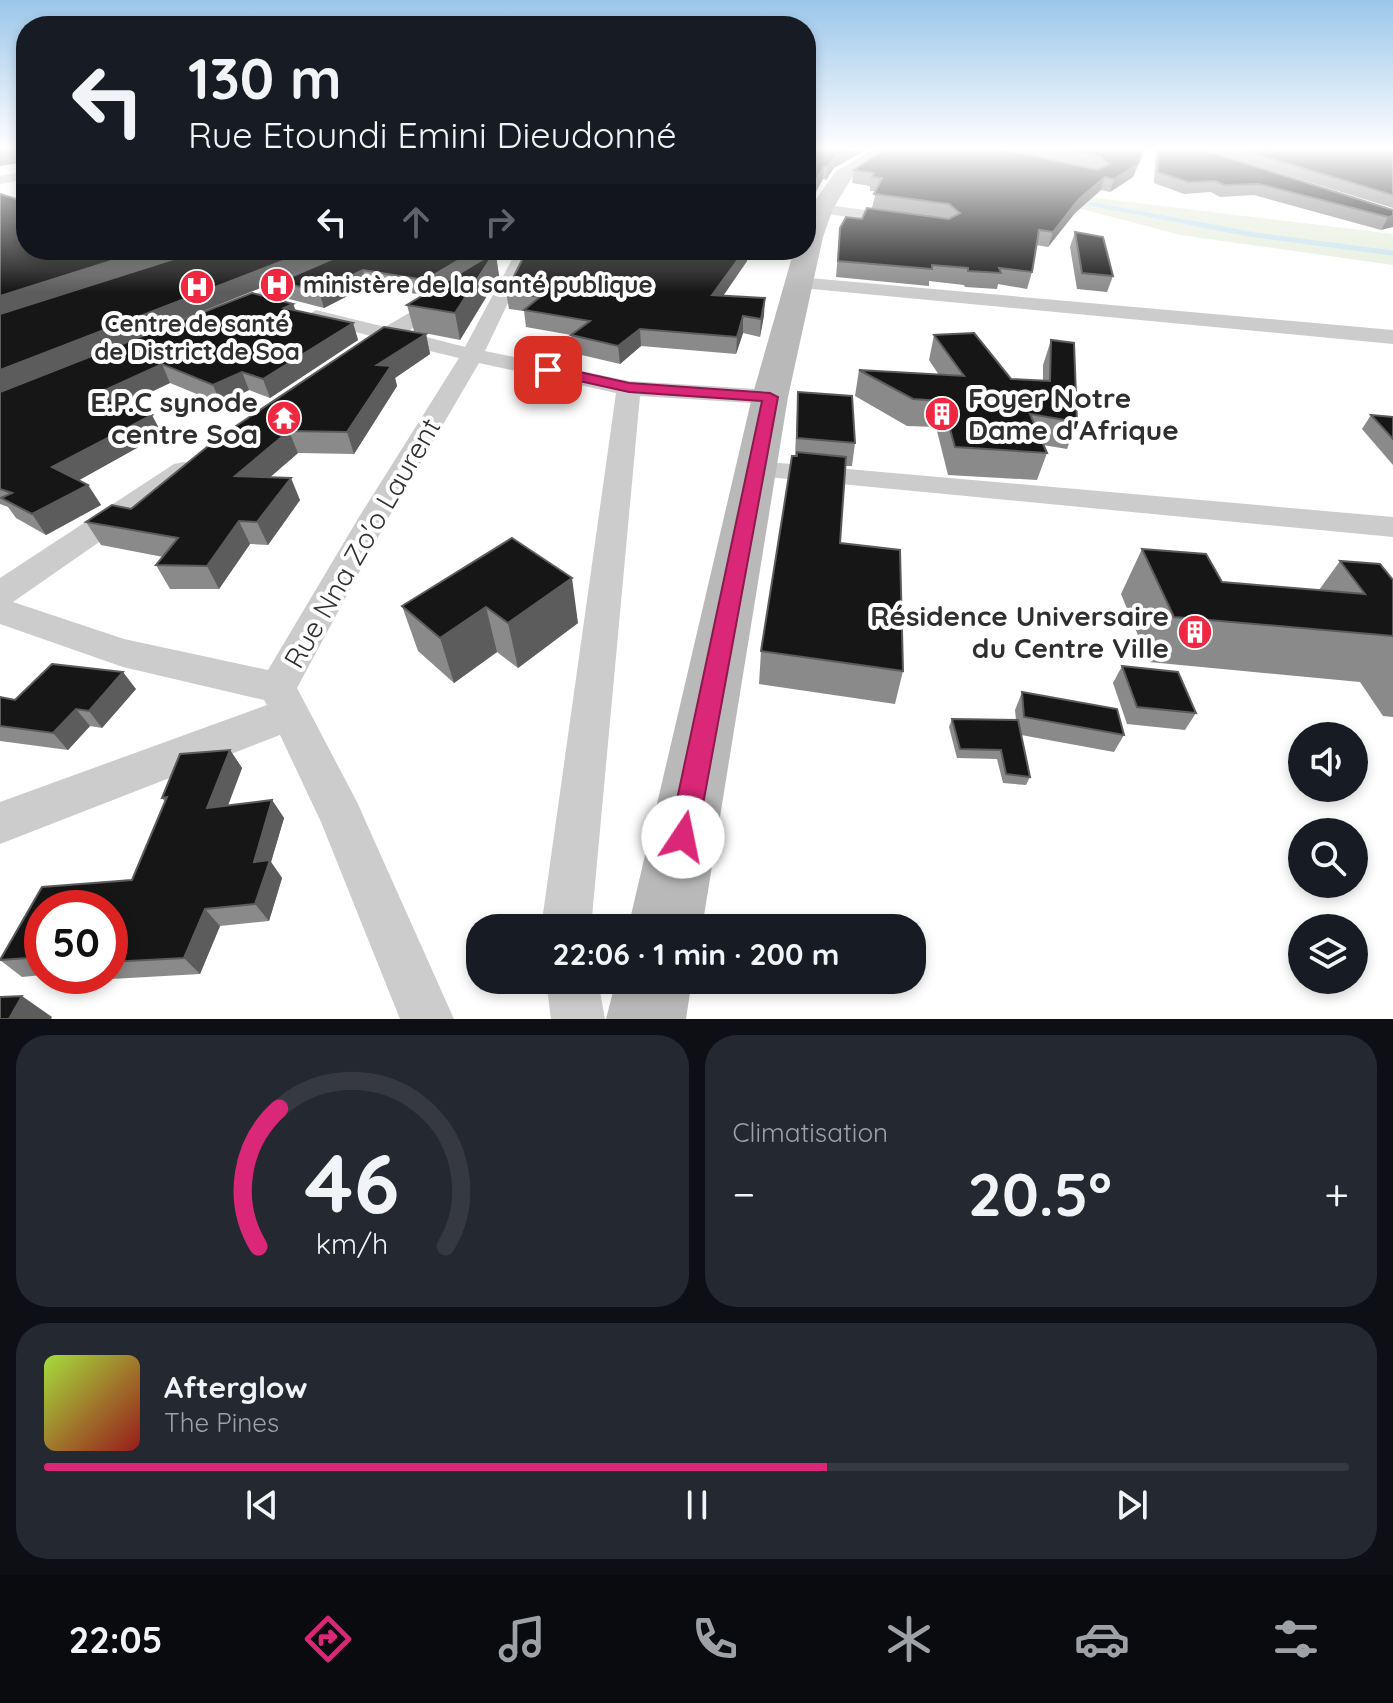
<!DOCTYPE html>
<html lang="fr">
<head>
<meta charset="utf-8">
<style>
	body { margin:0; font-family:Quicksand,sans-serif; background:#242831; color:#f1f3f6; height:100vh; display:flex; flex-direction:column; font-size:30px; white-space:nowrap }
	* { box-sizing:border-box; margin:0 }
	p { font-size:26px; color:#9ea1a6 }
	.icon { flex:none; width:44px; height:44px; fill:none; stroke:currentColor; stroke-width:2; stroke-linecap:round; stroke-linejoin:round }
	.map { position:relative; height:1019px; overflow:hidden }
	.details { display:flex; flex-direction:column; gap:16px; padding:16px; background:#0d0f14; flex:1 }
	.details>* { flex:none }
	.banner { position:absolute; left:16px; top:16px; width:800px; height:244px; border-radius:32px; box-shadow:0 4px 12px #0003; background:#171b24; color:#f1f3f6; overflow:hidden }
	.controls { position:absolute; left:1288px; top:722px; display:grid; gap:16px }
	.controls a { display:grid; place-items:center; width:80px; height:80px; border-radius:50%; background:#171b24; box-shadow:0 4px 12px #0003; font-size:40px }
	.speed { position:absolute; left:24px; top:890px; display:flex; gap:16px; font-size:40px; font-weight:700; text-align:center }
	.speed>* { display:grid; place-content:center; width:104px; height:104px; border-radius:50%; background:#171b24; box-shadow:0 4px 12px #0003; line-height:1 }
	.speed .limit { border:12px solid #d22; background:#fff; color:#111 }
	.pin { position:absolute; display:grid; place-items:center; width:68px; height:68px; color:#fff; margin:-34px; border-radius:16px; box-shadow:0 4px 12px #0006 }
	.me { position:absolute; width:88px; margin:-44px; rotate:11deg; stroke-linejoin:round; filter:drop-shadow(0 0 6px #0008) }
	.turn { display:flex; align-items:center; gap:28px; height:168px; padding:0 40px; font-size:36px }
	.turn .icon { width:104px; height:104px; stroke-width:2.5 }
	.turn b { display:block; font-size:56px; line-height:68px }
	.lanes { display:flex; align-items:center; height:76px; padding:0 40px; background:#0003; justify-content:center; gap:40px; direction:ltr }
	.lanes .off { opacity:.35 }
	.big { font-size:60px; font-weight:800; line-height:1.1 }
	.details .widget { flex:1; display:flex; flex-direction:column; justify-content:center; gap:12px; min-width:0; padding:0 28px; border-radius:32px; background:#242831 }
	.details .dial { align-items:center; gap:0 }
	.dial svg { height:208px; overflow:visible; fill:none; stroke:#363941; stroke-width:7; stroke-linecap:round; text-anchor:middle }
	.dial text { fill:#f1f3f6; stroke:none }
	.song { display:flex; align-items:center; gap:24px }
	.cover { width:96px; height:96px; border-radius:12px; background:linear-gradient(135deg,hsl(80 70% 55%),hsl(0 70% 35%)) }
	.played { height:8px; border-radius:4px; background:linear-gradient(90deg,#db2777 60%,#363941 60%) }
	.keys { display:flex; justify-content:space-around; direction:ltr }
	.heat { display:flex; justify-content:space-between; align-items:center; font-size:44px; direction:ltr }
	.details .tiles { flex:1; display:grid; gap:16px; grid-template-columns:1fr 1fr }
	.widget:last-child { grid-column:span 2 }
	.trip { position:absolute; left:466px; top:914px; width:460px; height:80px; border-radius:32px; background:#171b24; box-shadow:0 4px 12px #0003; font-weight:800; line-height:80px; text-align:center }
	.tabs { display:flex; height:128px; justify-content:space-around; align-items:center; background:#090b0e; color:#9ea1a6 }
	.tabs .icon { width:56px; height:56px }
	.tabs .selected { color:#db2777 }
	.tabs b { font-size:36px; color:#f1f3f6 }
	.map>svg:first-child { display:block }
	.green { fill:#e6eddc }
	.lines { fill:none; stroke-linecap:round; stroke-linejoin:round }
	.stream-far1 { stroke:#c7e1ee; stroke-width:4 }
	.stream { stroke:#c7e1ee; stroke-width:5 }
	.street { fill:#ccc; fill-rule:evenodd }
	.secondary { fill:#b9b9b9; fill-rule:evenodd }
	.wall { fill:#8a8a8a }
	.shaded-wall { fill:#5c5c5c }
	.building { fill:#161616; stroke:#5c5c5c; stroke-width:2 }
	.route { fill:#db2777; stroke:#8e194d; stroke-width:2 }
	.labels { text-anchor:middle; stroke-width:8; stroke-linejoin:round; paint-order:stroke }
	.far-poi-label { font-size:24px; font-weight:bold; fill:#2f2f2f; stroke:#fff; text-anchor:start }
	.poi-label { font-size:28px; font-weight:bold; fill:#2f2f2f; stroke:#fff; text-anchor:end }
	.street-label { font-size:28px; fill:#2f2f2f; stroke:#fff }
</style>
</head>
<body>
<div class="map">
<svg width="1393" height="1019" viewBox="0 0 1393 1019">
	<rect width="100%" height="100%" fill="#fff"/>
	<path class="green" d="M1031 185 1096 198 1393 234V265L1181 235 1036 197Z"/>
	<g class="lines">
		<path class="stream-far1" d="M1091 204 1198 224"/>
		<path class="stream" d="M1187 222 1255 235 1393 253"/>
		<g class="street">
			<path d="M26 171V179L0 184V176Z"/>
			<path d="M821 204 902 215 910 220 902 225 815 212 813 209Z"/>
			<path d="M363 250H387L235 316H221L218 312 221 308Z"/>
			<path d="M517 250H538L530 257 485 351 629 381 770 390 779 392 782 397 779 402 770 404 640 396 591 928H541L616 393 479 363 389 517 297 688 357 802 454 1019H400L321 822 280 735 0 844V802L267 705 264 700 123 667 0 624V578L174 464 184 462 194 464 198 470 194 476 13 602 124 639 268 670 359 517 459 358 392 342 372 355H356L353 350 371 336 309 320 306 316 316 310 385 327 445 292 455 298 452 302 407 332 465 347Z"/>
			<path d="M798 277 1393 330V344L791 287 788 283Z"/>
			<path d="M756 461 1393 517V537L746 475 742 469 746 463Z"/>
			<path d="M546 980H598L605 1019H551Z"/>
		</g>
		<g class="secondary">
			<path d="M872 150H896L851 179 833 209 823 237 788 397 702 928H628L752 397 794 250H806V217L809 209 836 171Z"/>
			<path d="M616 980H692L686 1019H606Z"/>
		</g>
	</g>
	<g class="wall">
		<path d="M806 150H866L834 168 826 180 823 179Z"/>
		<path d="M1008 150H1144L1133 177 1110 192 1101 190 1075 213 1048 247 1036 245 1032 272 1027 289 998 284 997 289 965 287 964 285 929 281V286L836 277 840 228 862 219H948L872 208 876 191H870V186L852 183 854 170 1096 169Z"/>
		<path d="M1156 150H1203L1393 210 1381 230 1254 195 1220 197 1211 192 1184 194 1154 183Z"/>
		<path d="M1205 150H1393V208Z"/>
		<path d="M0 194 26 250H509L496 255 499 276 460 340 414 331 407 305 423 295 367 286 324 308 285 298 279 282 335 258 85 359 293 304 296 311 353 323 358 340 270 398 249 390 221 404 170 383 123 405 162 434 79 480 88 485 101 505 46 535 16 518 8 507 0 504Z"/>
		<path d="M1075 232 1113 276 1107 292 1077 289 1070 247Z"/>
		<path d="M527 250H748L747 261 723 296 764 315 760 337 743 333 736 354 641 346 620 364 573 353 571 335 526 327 524 311 509 309 506 292Z"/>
		<path d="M426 334 430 354 395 378 397 386 354 454 298 453 270 477 300 500 268 545 250 544 219 589H170L156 565 163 557 101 545 86 522 131 509Z"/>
		<path d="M934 335 1011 379 1043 381V365L1051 340 1077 422 1067 449 1043 445 1047 453 1037 480 948 475 936 427 907 426 855 396 859 370 939 375 929 360Z"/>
		<path d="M798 392 855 443 852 466H846L840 543 903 671 895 704 759 684 761 651 795 456Z"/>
		<path d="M1371 415 1393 417V465L1362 429Z"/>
		<path d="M512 538 578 623 518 668 497 652 454 683 418 651 402 606Z"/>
		<path d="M1142 549 1222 582 1319 590 1340 561 1380 564 1393 636V717L1383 716 1360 682 1149 662 1121 594Z"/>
		<path d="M1122 666 1196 713 1185 730 1127 724 1113 683Z"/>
		<path d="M136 689 102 728 90 726 68 750 0 741V697L15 700Z"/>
		<path d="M1022 692 1124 735 1114 752 1021 735 1030 777 1026 785 1003 783 997 759 957 758 949 727 952 719 1016 720 1015 710Z"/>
		<path d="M230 750 242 768 228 806 272 800 284 818 271 862 282 878 269 921 220 926 200 974 111 979 107 976H110V908H42V975L22 977 0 960 42 887 132 880 165 802 162 798 180 754Z"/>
	</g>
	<g class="shaded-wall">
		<path d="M17 150H26V162L0 166V152Z"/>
		<path d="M847 150H866L834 168 826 180 827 167 836 156Z"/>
		<path d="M1144 150 1133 177 1110 192 1114 179Z"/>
		<path d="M824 166 823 179 806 210V198Z"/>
		<path d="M1105 177 1101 190 1075 213 1048 247 1053 232 1079 199Z"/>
		<path d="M1393 216V227L1381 230 1388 217Z"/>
		<path d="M146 250H201L0 316V296Z"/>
		<path d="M311 250H354L0 393V370Z"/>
		<path d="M476 250H509L496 255 499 276 460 340 455 313 429 296 425 280Z"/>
		<path d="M745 250H748L747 261 712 312V295Z"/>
		<path d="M363 270 367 286 324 308 319 291Z"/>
		<path d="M765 298 764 315 760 337 761 319Z"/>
		<path d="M293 304 299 321 284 308Z"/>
		<path d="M743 316V333L736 354 737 337Z"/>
		<path d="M353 323 358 340 270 398 263 379Z"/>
		<path d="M640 329 641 346 620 364 618 346Z"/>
		<path d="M426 334 430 354 395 378 397 386 354 454 347 432 377 365Z"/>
		<path d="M162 364 170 383 104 414 94 395Z"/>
		<path d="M242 372 249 390 221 404 213 385Z"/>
		<path d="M152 415 162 434 65 488 52 467Z"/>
		<path d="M289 431 298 453 245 499 235 476Z"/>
		<path d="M291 478 300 500 268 545 257 522Z"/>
		<path d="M88 485 101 505 46 535 32 514Z"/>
		<path d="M239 521 250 544 219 589 207 566Z"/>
		<path d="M572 578 578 623 518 668 508 623Z"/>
		<path d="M486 607 497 652 454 683 440 638Z"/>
		<path d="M123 672 136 689 102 728 89 711Z"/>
		<path d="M76 709 90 726 68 750 53 733Z"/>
		<path d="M230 750 242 768 220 826 207 808Z"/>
		<path d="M272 800 284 818 271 862 282 878 269 921 255 904 254 862Z"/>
		<path d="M205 909 220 926 200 974 184 958Z"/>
		<path d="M22 996 52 1017 51 1019H9Z"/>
	</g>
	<g class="building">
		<path d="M0 150H17L0 152Z"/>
		<path d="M806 150H847L836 156 827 167 824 166 806 198Z"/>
		<path d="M884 150H1004L1098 170 1109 164 1100 156 1068 150H1144L1138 164 1114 179 1105 177 1079 199 1053 232 1039 230 1032 272 999 268 1001 273 968 271V268L932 265V269L838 261 840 228 846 217 862 219 867 208 949 219 960 213 949 204 874 194 882 178 872 177 874 173 854 170Z"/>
		<path d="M1159 150H1203L1393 210V216L1388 217 1259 184 1224 185 1215 181 1188 182 1158 172Z"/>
		<path d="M1243 150H1393V195Z"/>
		<path d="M0 194 26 202V250H146L0 296Z"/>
		<path d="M1075 232 1103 237 1113 276 1082 273Z"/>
		<path d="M202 250H311L0 370V314Z"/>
		<path d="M353 250H476L425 280 363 270 319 291 279 282Z"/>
		<path d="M527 250H745L712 295 765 298 761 319 743 316 737 337 640 329 618 346 571 335 590 321 524 310 540 297 506 292Z"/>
		<path d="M495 252 455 313 407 305Z"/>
		<path d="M252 293 293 304 284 308 353 323 263 379 242 372 213 385 162 364 94 395 152 415 52 467 88 485 32 514 1 498 12 493 0 489V392Z"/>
		<path d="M384 327 426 334 377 365 391 366 347 432 289 431 235 476 291 478 257 522 239 521 207 566 156 565 178 538 86 522 112 505 131 509 218 438Z"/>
		<path d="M974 333 1011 379 1050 381 1051 340 1074 343 1077 422 1030 414 1047 453 955 447 942 401 913 399 859 370 964 376 934 335Z"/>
		<path d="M798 392 852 396 855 443 797 438Z"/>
		<path d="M1371 415 1393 417V439Z"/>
		<path d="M797 452 846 457 840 543 900 550 903 671 761 651 792 456H797Z"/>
		<path d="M512 538 572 578 508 623 486 607 440 638 402 606Z"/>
		<path d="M1142 549 1206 554 1222 582 1365 594 1340 561 1380 564 1393 580V636L1174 617Z"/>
		<path d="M52 664 123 672 89 711 76 709 53 733 0 726V697L15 700Z"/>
		<path d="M1122 666 1178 672 1196 713 1137 707Z"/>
		<path d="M1022 692 1117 709 1124 735 1024 717Z"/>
		<path d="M952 719 1018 720 1030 777 1006 774 1001 750 960 749Z"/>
		<path d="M230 750 207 808 272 800 254 862 270 860 255 904 205 909 184 958 110 962V908H42V957L0 960 42 887 132 880 167 797 162 798 180 754Z"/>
		<path d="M22 996 9 1019H0V997Z"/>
	</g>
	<linearGradient id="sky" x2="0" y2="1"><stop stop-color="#9bc6ea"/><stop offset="0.51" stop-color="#fff"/><stop offset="1" stop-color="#fff" stop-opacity="0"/></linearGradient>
	<rect width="1393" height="292" fill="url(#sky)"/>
	<path class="route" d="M548 365 629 383 770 393 778 397 697 837 693 846 683 850 673 846 669 837 762 401 629 392 543 373V367Z"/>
	<defs>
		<g id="hospital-disc" transform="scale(1.8)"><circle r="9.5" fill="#ef2740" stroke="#fff"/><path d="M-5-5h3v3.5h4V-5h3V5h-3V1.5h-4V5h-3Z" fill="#fff"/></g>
		<g id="building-disc" transform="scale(1.8)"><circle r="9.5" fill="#ef2740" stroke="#fff"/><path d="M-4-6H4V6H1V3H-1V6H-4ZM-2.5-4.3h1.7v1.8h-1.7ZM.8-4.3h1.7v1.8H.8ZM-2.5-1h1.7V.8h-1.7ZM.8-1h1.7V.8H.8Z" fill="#fff"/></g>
		<g id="temple-disc" transform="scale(1.8)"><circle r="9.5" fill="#ef2740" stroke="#fff"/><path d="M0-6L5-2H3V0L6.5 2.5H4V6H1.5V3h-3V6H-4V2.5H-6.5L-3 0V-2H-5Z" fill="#fff"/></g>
	</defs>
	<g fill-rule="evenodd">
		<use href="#hospital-disc" x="277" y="285"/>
		<use href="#hospital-disc" x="197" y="287"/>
		<use href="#building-disc" x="942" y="414"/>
		<use href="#temple-disc" x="284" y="418"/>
		<use href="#building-disc" x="1195" y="632"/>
	</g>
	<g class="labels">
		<g class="far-poi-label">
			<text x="303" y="293">ministère de la santé publique</text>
			<text x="197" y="332" text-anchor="middle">Centre de santé<tspan x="197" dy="28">de District de Soa</tspan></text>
		</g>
		<g class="poi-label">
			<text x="968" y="408" text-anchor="start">Foyer Notre<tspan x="968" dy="32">Dame d'Afrique</tspan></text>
			<text x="258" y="412">E.P.C synode<tspan x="258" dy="32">centre Soa</tspan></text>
			<text x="1169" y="626">Résidence Universaire<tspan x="1169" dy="32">du Centre Ville</tspan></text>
		</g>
		<g class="street-label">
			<text transform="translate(362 543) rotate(-60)" y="10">Rue Nna Zo'o Laurent</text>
		</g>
	</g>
</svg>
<div class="controls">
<a><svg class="icon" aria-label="sound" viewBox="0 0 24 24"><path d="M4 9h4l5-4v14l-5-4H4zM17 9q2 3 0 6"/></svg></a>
<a><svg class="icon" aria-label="search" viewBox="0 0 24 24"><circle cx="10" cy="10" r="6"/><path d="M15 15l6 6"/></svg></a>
<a><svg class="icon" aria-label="layers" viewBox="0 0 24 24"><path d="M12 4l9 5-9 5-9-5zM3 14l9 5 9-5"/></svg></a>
</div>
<div class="speed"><div class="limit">50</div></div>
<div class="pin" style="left:548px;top:370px;background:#d93025"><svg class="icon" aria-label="arrive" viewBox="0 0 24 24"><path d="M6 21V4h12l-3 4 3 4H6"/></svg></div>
<svg class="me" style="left:683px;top:837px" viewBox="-20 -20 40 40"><circle r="19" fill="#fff"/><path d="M0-13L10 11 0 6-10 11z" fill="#db2777"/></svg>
<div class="trip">22:06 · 1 min · 200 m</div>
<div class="banner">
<div class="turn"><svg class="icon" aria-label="left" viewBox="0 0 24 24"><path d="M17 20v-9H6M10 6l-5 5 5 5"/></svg><div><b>130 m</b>Rue Etoundi Emini Dieudonné</div></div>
<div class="lanes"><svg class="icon" aria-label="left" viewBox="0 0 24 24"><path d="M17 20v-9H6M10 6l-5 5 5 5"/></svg><svg class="icon off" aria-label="ahead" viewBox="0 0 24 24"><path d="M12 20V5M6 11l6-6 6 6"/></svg><svg class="icon off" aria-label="right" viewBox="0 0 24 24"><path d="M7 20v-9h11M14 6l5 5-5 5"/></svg></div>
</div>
</div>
<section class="details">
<div class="tiles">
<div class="widget dial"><svg viewBox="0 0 100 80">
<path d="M14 69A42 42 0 1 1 86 69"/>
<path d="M14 69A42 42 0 0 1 22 16" stroke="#db2777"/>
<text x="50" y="56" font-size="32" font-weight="700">46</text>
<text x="50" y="72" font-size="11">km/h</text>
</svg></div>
<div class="widget"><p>Climatisation</p>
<div class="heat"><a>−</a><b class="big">20.5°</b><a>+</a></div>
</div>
<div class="widget">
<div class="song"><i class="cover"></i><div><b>Afterglow</b><p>The Pines</p></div></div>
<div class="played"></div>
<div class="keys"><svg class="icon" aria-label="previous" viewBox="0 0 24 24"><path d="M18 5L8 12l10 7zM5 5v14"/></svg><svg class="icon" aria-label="pause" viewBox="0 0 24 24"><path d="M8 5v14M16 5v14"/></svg><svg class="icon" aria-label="next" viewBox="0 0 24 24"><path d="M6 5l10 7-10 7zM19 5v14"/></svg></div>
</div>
</div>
</section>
<nav class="tabs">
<b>22:05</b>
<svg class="icon selected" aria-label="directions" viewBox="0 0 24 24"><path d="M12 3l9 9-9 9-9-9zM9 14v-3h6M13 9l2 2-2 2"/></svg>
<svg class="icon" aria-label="music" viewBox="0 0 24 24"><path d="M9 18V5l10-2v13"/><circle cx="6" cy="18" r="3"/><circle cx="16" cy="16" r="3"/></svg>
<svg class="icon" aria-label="phone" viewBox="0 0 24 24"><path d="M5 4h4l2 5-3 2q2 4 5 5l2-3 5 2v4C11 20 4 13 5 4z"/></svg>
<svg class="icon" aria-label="climate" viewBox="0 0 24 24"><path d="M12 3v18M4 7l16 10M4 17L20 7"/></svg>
<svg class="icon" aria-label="car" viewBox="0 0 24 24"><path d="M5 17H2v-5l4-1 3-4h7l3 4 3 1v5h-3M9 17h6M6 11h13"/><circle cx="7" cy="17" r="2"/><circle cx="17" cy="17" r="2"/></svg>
<svg class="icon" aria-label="filters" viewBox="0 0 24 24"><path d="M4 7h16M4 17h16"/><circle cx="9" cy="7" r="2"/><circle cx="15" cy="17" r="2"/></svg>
</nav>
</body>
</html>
